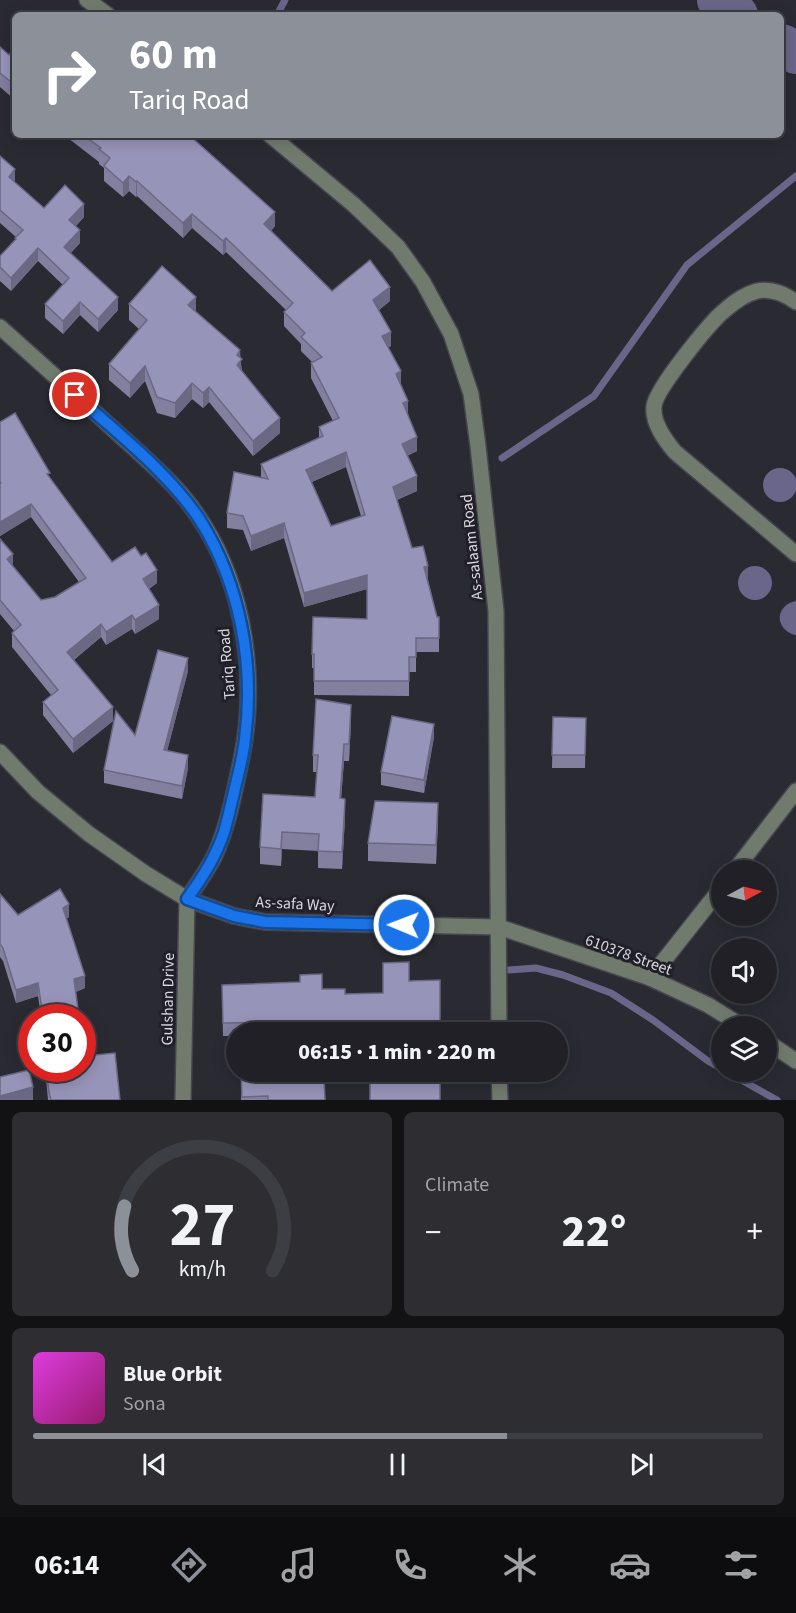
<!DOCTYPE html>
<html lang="en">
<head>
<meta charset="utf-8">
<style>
	body { margin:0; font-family:"Source Sans 3",sans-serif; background:#2d2d32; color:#f1f3f6; height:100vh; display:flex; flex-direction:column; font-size:22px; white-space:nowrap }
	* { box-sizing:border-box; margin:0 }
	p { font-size:20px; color:#a2a3a7 }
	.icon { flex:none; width:33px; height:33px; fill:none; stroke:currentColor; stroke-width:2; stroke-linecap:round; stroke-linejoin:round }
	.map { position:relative; height:1100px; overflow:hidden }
	.details { display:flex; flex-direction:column; gap:12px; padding:12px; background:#121215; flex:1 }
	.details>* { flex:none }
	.top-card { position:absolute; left:12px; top:12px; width:772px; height:126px; border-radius:9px; box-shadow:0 3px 15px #0003,0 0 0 2px #3d3e43; background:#8c9099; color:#fff; overflow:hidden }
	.needle { width:39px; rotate:83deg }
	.controls { position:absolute; left:711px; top:860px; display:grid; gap:12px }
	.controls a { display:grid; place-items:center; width:66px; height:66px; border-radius:50%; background:#202026; box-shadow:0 3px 15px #0003,0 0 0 2px #3d3e43; font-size:30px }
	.speed { position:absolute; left:18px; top:1004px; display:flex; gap:12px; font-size:30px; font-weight:700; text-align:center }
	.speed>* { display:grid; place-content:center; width:78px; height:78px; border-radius:50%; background:#202026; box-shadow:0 3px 15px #0003,0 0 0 2px #3d3e43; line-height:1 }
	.speed .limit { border:9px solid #d22; background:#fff; color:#111 }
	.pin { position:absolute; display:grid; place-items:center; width:51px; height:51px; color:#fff; margin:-26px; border:3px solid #fff; border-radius:50%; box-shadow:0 2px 6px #0007 }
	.me { position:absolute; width:66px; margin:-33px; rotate:271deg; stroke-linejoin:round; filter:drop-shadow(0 0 4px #0008) }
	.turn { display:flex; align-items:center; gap:21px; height:126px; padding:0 18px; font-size:27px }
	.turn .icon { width:78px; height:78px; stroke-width:2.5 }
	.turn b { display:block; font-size:42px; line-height:51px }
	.big { font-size:45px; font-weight:800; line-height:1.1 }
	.details .card { flex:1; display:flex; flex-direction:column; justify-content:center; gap:9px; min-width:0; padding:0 21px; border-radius:9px; background:#2d2d32 }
	.details .dial { align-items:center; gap:0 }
	.dial svg { height:156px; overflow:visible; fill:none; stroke:#3d3e43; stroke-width:7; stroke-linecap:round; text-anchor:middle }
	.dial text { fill:#f1f3f6; stroke:none }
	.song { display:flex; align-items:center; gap:18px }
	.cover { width:72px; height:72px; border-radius:9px; background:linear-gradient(135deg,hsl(300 70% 55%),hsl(320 70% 35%)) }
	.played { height:6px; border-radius:3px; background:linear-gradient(90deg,#8c9099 65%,#3d3e43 65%) }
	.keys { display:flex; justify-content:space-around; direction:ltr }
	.heat { display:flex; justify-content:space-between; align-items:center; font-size:33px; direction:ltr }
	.details .tiles { flex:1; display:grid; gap:12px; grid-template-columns:1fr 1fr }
	.card:last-child { grid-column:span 2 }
	.trip { position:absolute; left:226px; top:1022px; width:342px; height:60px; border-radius:30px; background:#202026; box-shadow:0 3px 15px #0003,0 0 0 2px #3d3e43; font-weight:800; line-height:60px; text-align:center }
	.menu { display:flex; height:96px; justify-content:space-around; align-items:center; background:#0d0d0f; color:#a2a3a7 }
	.menu .icon { width:42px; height:42px }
	.menu .current { color:#8c9099 }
	.menu b { font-size:27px; color:#f1f3f6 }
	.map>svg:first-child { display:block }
	.water { fill:#696689 }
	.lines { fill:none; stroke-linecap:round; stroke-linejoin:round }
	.stream { stroke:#696689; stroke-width:7 }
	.river { stroke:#696689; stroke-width:42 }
	.minor-casing { stroke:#46464e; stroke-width:18 }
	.minor { stroke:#717b6d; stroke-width:15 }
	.wall { fill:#827f9f; fill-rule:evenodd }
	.shaded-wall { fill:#6a6882 }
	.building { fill:#9794b9; stroke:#6a6882; stroke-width:1.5; fill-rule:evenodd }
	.route-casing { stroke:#114b97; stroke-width:15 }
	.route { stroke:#1a73e8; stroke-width:10 }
	.labels { text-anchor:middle; stroke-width:6; stroke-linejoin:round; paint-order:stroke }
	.street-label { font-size:16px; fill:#d8d7dd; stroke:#212029 }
</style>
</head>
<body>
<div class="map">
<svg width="796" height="1100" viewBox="0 0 796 1100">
	<rect width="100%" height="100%" fill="#2a2a33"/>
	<g class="water">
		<circle cx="780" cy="485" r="17"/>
		<circle cx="755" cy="583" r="17"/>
		<path d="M796 601V635H795C774 629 775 605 796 601Z"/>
	</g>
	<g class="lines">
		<g class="stream">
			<path d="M277 15 285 0"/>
			<path d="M502 458 594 396 687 265 796 176"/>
			<path d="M509 970 536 968 563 975 611 993 653 1020 708 1061 722 1069"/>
			<path d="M725 1071 777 1100"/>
		</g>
		<g class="river">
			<path d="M718 0 737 15"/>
			<path d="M782 45 796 53"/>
		</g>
		<g class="minor-casing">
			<g id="minor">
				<path d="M87 0 108 15"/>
				<path d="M270 135 354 205 398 247 423 282 451 334 471 394 478 446 496 611 499 1032"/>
				<path d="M796 302C785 294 772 288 757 291 746 294 734 302 725 310 710 322 656 389 654 406 652 423 665 440 675 452L796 554"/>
				<path d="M0 327C37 360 75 394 112 428 135 449 160 470 181 494 242 565 260 671 241 761 234 793 228 827 214 857 206 872 197 885 187 899L183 1100"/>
				<path d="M0 752 38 792 89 834 146 874 187 899 234 916 265 922 499 927 650 978 708 1005 742 1026"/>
				<path d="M735 870 796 791"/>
				<path d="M650 978 722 887"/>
				<path d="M766 1041 796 1061"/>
				<path d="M499 1071 500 1100"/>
			</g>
		</g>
		<use href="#minor" class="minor"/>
	</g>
	<g class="wall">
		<path d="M0 47 9 55 15 47V100L0 87Z"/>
		<path d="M64 135H189L275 226 271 231 332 291 390 301 379 310 391 346 388 347 401 385 417 451 407 456 417 491 397 500 412 548 428 580 437 617H439V652H416V672H409V696L314 695V668H312V654L367 619V589L304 607 284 538 251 551 243 530 227 528V513L261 478V464L319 438V427L333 421 311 378V363L312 362 301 351V344L284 326V312L286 310 226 252 223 255 192 228 183 238 137 196 136 197 129 191 123 197 104 181V168L99 164V162ZM346 467 361 516 331 526 312 482Z"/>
		<path d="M0 156 15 183 44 208 84 217 76 226 80 243 70 253 118 310 98 332 80 315 63 334 45 318V304L63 285 38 261 11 291 0 281V256L15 241 16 237 0 223Z"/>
		<path d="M129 304 196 312 240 358 242 371 280 433 253 456 209 402 203 408 192 399 175 418 157 413 145 381 130 398 109 380V364L139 329 129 320Z"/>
		<path d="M0 422 50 478 112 562 157 583 149 589 159 619 135 634 132 629 106 645 101 637 74 660 113 721 73 753 43 715V702L51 695 12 647V633L14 631 0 614V539L13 566 41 600 55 597 79 582 31 517 0 536Z"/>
		<path d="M188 671 167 751 188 768 182 799 104 783V770L135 735Z"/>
		<path d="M553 717 586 718 585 768H552Z"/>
		<path d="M351 722 349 761H344L341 798 345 818 342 869 318 868V851L282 849 281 866 260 864V847L315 797 317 772H313V755Z"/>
		<path d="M434 737 424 793 381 785V772Z"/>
		<path d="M438 822 436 864 368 861V843Z"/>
		<path d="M0 894 18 915 69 917 66 919 85 988 76 992 79 1017H41L38 996 16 1003 3 961 0 957Z"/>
		<path d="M440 980V1032H237V1036H223L222 985 322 989 345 994 383 993 409 981Z"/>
		<path d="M85 1056 120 1100H48L45 1068H82Z"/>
		<path d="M241 1071 298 1078 325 1100H241Z"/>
	</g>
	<g class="shaded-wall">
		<path d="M15 169V182L9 177Z"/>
		<path d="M129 176V191L123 197V183Z"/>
		<path d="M137 181V196L136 197V182Z"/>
		<path d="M84 204V217L69 233V220Z"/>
		<path d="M275 212V226L264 239V224Z"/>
		<path d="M192 214V228L183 238V223Z"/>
		<path d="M80 230V243L64 261V247Z"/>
		<path d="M226 238V252L223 255V241Z"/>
		<path d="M38 248V261L11 291V278Z"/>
		<path d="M390 287V301L373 314V300Z"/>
		<path d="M118 297V310L98 332V319Z"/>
		<path d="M196 297V312L188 305Z"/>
		<path d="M80 302V315L63 334V321Z"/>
		<path d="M391 332V346L382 351V336Z"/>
		<path d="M240 350 242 375 237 380V355Z"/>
		<path d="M145 366V381L130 398V383Z"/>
		<path d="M401 371V386L396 374Z"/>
		<path d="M192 383V399L175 418V403Z"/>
		<path d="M209 387V402L203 408V393Z"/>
		<path d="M408 401V416L403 403Z"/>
		<path d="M280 418V433L253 456V441Z"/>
		<path d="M417 437V451L402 458V444Z"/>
		<path d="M346 452V467L306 484V470Z"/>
		<path d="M417 476V491L393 501V487Z"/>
		<path d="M31 504V517L0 536V522Z"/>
		<path d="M284 523V538L251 551V536Z"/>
		<path d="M13 554V568L7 559Z"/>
		<path d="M428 566V580L424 581V567Z"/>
		<path d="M157 570V583L143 592V579Z"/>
		<path d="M367 575V589L304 607V593Z"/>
		<path d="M159 605V619L135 634V620Z"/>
		<path d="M132 615V629L106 645V632Z"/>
		<path d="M101 624V637L67 665V652Z"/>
		<path d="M188 658V671L164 763V750Z"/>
		<path d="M351 705V722L349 761V744Z"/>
		<path d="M113 707V721L73 753V739Z"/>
		<path d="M434 724V737L424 793V780Z"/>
		<path d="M344 744V761L340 815V798Z"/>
		<path d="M188 755V768L182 799V786Z"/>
		<path d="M345 801V818L342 869V852Z"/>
		<path d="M438 803V822L436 864V845Z"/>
		<path d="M282 832V849L281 866V849Z"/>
		<path d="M69 904V917L63 921V908Z"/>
		<path d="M85 976V988L74 992V979Z"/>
		<path d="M38 983V996L16 1003V990Z"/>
		<path d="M33 1087V1100H0V1096Z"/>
	</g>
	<g class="building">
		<path d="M0 47 9 55 15 47V85L0 73Z"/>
		<path d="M83 135H189L275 212 264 224 332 291 370 260 390 287 373 300 391 332 382 336 401 371 396 374 408 401 403 403 417 437 402 444 417 476 393 487 412 548 423 546 428 566 424 567 437 617H439V638H416V657H409V681H314V654H312L313 617 367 619V575L304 593 284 523 251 536 243 516 227 513 234 472 268 479 261 464 323 436 319 427 339 418 311 363 322 357 301 337 305 333 284 312 293 303 226 238 223 241 192 214 183 223 137 181 136 182 129 176 123 183 104 166 110 158 99 149 101 148ZM346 452 365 515 331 526 306 470Z"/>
		<path d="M0 156 15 169 9 177 44 208 65 185 84 204 69 220 80 230 64 247 118 297 98 319 80 302 63 321 45 304 69 278 38 248 11 278 0 267V256L16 239 15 238 23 230 0 210Z"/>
		<path d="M162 266 196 297 188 305 240 350 237 355 242 359 237 365 280 418 253 441 209 387 203 393 192 383 175 403 157 397 145 366 130 383 109 364 147 320 129 304Z"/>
		<path d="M15 413 50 473 47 474 112 562 135 547 141 556 146 553 157 570 143 579 159 605 135 620 132 615 106 632 101 624 67 652 113 707 73 739 43 702 58 690 12 633 21 625 0 600V539L13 554 7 559 41 600 55 597 86 578 31 504 0 522V484L1 483 0 481V422Z"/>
		<path d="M158 650 188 658 164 750 188 755 182 786 104 770 116 711 135 735Z"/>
		<path d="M316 699 351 705 349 744H344L340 798 345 799V801L342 852 318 851 319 834 282 832 281 849 260 847 263 794 315 797 318 755H313Z"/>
		<path d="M392 716 434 724 424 780 381 772Z"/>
		<path d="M553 717 586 718 585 755H552Z"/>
		<path d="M375 801 438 803 436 845 368 843Z"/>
		<path d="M60 889 69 904 63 908 85 976 74 979 79 1017H43L38 983 16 990 3 948 0 944V894L18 915Z"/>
		<path d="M409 962V981L440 980V1024H438V1032H346L345 1021 223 1023 222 985 300 982V975L322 974V989H345V994L383 993V963Z"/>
		<path d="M82 1038 85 1056 115 1053 120 1100H51L49 1092 46 1068H82Z"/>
		<path d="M29 1070 33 1087 0 1096V1077Z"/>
		<path d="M241 1071H298V1078L324 1077 325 1100H268V1096L242 1097Z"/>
		<path d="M370 1071H437V1083H440V1100H370Z"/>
	</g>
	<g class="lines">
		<g class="route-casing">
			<path id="route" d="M75 395C116 432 170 474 200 520 240 584 255 664 245 739 243 757 238 775 234 792 231 805 228 819 224 832 216 857 202 878 187 899L234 916 265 922 404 925"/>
		</g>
		<use href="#route" class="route"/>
	</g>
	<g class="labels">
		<g class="street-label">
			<text transform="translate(471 547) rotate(-96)" y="6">As-salaam Road</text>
			<text transform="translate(226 664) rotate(-95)" y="6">Tariq Road</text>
			<text transform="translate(295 903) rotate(3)" y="6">As-safa Way</text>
			<text transform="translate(629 954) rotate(20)" y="6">610378 Street</text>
			<text transform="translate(167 999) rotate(-89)" y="6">Gulshan Drive</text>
		</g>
	</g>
</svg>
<div class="controls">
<a><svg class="needle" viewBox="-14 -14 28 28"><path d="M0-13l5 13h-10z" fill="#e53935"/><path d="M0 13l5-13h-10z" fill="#a2a3a7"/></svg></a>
<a><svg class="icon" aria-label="sound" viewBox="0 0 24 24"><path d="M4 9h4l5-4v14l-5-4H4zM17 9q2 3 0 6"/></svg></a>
<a><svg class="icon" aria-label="layers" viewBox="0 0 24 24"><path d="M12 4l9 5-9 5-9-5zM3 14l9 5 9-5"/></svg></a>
</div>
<div class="speed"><div class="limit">30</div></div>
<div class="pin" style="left:75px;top:395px;background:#d93025"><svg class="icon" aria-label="arrive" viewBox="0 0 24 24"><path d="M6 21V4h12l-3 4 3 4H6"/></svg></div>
<svg class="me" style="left:404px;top:925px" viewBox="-20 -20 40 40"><circle r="17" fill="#1a73e8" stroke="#fff" stroke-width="3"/><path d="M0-11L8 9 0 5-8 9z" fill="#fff"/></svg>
<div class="trip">06:15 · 1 min · 220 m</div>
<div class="top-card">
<div class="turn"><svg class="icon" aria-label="right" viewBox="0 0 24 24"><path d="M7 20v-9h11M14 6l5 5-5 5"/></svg><div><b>60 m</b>Tariq Road</div></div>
</div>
</div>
<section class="details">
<div class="tiles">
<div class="card dial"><svg viewBox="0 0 100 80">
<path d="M14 69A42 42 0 1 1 86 69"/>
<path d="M14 69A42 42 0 0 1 10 36" stroke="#8c9099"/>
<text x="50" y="56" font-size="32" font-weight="700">27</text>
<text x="50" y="72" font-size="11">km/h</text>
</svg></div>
<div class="card"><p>Climate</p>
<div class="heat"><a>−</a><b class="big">22°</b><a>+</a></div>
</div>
<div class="card">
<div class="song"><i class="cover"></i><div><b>Blue Orbit</b><p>Sona</p></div></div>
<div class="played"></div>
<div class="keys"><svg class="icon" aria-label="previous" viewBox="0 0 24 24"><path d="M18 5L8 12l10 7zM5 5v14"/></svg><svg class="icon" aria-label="pause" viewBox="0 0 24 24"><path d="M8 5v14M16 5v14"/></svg><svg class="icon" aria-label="next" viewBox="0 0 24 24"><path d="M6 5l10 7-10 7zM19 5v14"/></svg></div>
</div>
</div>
</section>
<nav class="menu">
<b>06:14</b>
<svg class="icon current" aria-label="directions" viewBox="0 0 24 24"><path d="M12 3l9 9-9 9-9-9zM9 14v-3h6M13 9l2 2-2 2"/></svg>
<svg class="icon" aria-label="music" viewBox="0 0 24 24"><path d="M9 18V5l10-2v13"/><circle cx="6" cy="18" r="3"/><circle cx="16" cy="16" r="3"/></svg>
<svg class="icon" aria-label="phone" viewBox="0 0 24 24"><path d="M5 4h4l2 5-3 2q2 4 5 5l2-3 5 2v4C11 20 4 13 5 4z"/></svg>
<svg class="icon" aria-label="climate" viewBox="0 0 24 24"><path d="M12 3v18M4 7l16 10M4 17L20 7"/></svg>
<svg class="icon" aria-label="car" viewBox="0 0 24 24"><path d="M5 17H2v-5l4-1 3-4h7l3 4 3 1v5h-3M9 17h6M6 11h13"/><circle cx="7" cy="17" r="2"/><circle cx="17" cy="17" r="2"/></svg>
<svg class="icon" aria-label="filters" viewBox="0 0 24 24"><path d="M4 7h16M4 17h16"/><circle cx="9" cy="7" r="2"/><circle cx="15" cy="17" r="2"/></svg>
</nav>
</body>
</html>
